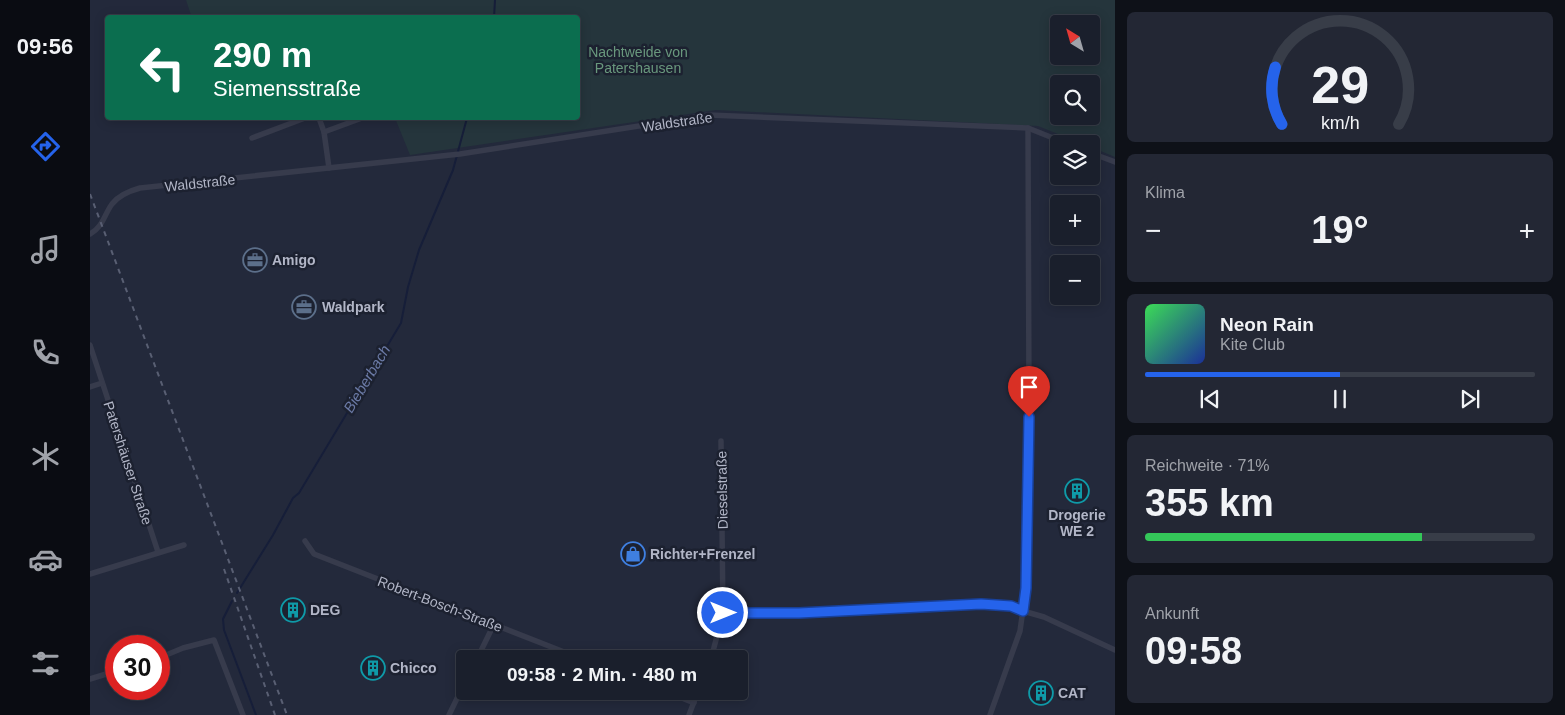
<!DOCTYPE html>
<html lang="de">
<head>
<meta charset="utf-8">
<style>
	body { margin:0; font-family:Helvetica,sans-serif; background:#232734; color:#f1f3f6; height:100vh; display:flex; flex-direction:column; font-size:19px; white-space:nowrap }
	* { box-sizing:border-box; margin:0 }
	p { font-size:16px; color:#9fa2a9 }
	.icon { flex:none; width:28px; height:28px; fill:none; stroke:currentColor; stroke-width:2; stroke-linecap:round; stroke-linejoin:round }
	.map { position:relative; flex:1; overflow:hidden }
	.sheet { display:flex; flex-direction:column; gap:12px; padding:12px; background:#0e1118; width:450px }
	.sheet>* { flex:none }
	.guide { position:absolute; left:15px; top:15px; width:475px; height:105px; border-radius:5px; box-shadow:0 2px 12px #0003,0 0 0 1px #383d48; background:#0b6e4f; color:#fff; overflow:hidden }
	.needle { width:32px; rotate:323deg }
	.controls { position:absolute; left:960px; top:15px; display:grid; gap:10px }
	.controls a { display:grid; place-items:center; width:50px; height:50px; border-radius:5px; background:#1a1f2c; box-shadow:0 2px 12px #0003,0 0 0 1px #383d48; font-size:25px }
	.speed { position:absolute; left:15px; top:635px; display:flex; gap:10px; font-size:25px; font-weight:700; text-align:center }
	.speed>* { display:grid; place-content:center; width:65px; height:65px; border-radius:50%; background:#1a1f2c; box-shadow:0 2px 12px #0003,0 0 0 1px #383d48; line-height:1 }
	.speed .limit { border:8px solid #d22; background:#fff; color:#111 }
	.pin { position:absolute; display:grid; place-items:center; width:42px; height:42px; color:#fff; margin:-51px -21px; border-radius:50% 50% 50% 0; rotate:-45deg; box-shadow:0 0 5px #0007 }
	.pin .icon { rotate:45deg }
	.me { position:absolute; width:55px; margin:-28px; rotate:90deg; stroke-linejoin:round; filter:drop-shadow(0 0 4px #0008) }
	.turn { display:flex; align-items:center; gap:18px; height:105px; padding:0 25px; font-size:22px }
	.turn .icon { width:65px; height:65px; stroke-width:2.5 }
	.turn b { display:block; font-size:35px; line-height:42px }
	.big { font-size:38px; font-weight:600; line-height:1.1 }
	.sheet .widget { flex:1; display:flex; flex-direction:column; justify-content:center; gap:8px; min-width:0; padding:0 18px; border-radius:8px; background:#232734 }
	.sheet .dial { align-items:center; gap:0 }
	.dial svg { height:130px; overflow:visible; fill:none; stroke:#383d48; stroke-width:7; stroke-linecap:round; text-anchor:middle }
	.dial text { fill:#f1f3f6; stroke:none }
	.song { display:flex; align-items:center; gap:15px }
	.cover { width:60px; height:60px; border-radius:8px; background:linear-gradient(135deg,hsl(130 70% 55%),hsl(230 70% 35%)) }
	.played { height:5px; border-radius:2px; background:linear-gradient(90deg,#2563eb 50%,#383d48 50%) }
	.keys { display:flex; justify-content:space-around; direction:ltr }
	.heat { display:flex; justify-content:space-between; align-items:center; font-size:28px; direction:ltr }
	.charge { height:8px; border-radius:4px; background:linear-gradient(90deg,#34c759 71%,#383d48 0) }
	.trip { position:absolute; left:366px; top:650px; width:292px; height:50px; border-radius:5px; background:#1a1f2c; box-shadow:0 2px 12px #0003,0 0 0 1px #383d48; font-weight:600; line-height:50px; text-align:center }
	main { display:flex; flex:1; min-height:0 }
	.tab-bar { display:flex; flex-direction:column; width:90px; justify-content:space-around; align-items:center; background:#0a0c12; color:#9fa2a9 }
	.tab-bar .icon { width:35px; height:35px }
	.tab-bar .current { color:#2563eb }
	.tab-bar b { font-size:22px; color:#f1f3f6 }
	.map>svg:first-child { display:block }
	.green { fill:#25353c; fill-rule:evenodd }
	.lines { fill:none; stroke-linecap:round; stroke-linejoin:round }
	.stream { stroke:#161e39; stroke-width:2 }
	.minor { stroke:#373b4c; stroke-width:5.5 }
	.rail { stroke:#595f73; stroke-width:2; stroke-dasharray:5 5; stroke-linecap:butt }
	.route-casing { stroke:#184099; stroke-width:12 }
	.route { stroke:#2563eb; stroke-width:9 }
	.labels { text-anchor:middle; stroke-width:5; stroke-linejoin:round; paint-order:stroke }
	.park-label { font-size:14px; fill:#69987d; stroke:#1c2130 }
	.street-label { font-size:14px; fill:#b2b6c7; stroke:#1c2130 }
	.poi-label { font-size:14px; font-weight:bold; fill:#b2b6c7; stroke:#1c2130; text-anchor:start }
	.water-label { font-size:15px; font-style:italic; fill:#6b7aa6; stroke:#1c2130 }
</style>
</head>
<body>
<main>
<nav class="tab-bar">
<b>09:56</b>
<svg class="icon current" aria-label="directions" viewBox="0 0 24 24"><path d="M12 3l9 9-9 9-9-9zM9 14v-3h6M13 9l2 2-2 2"/></svg>
<svg class="icon" aria-label="music" viewBox="0 0 24 24"><path d="M9 18V5l10-2v13"/><circle cx="6" cy="18" r="3"/><circle cx="16" cy="16" r="3"/></svg>
<svg class="icon" aria-label="phone" viewBox="0 0 24 24"><path d="M5 4h4l2 5-3 2q2 4 5 5l2-3 5 2v4C11 20 4 13 5 4z"/></svg>
<svg class="icon" aria-label="climate" viewBox="0 0 24 24"><path d="M12 3v18M4 7l16 10M4 17L20 7"/></svg>
<svg class="icon" aria-label="car" viewBox="0 0 24 24"><path d="M5 17H2v-5l4-1 3-4h7l3 4 3 1v5h-3M9 17h6M6 11h13"/><circle cx="7" cy="17" r="2"/><circle cx="17" cy="17" r="2"/></svg>
<svg class="icon" aria-label="filters" viewBox="0 0 24 24"><path d="M4 7h16M4 17h16"/><circle cx="9" cy="7" r="2"/><circle cx="15" cy="17" r="2"/></svg>
</nav>
<div class="map">
<svg width="1025" height="715" viewBox="0 0 1025 715">
	<rect width="100%" height="100%" fill="#23293b"/>
	<path class="green" d="M96 0H1025V157L1001 147V144H993L948 126 626 110 320 155 305 118H488V18H102ZM969 24H1001V56H969ZM969 84H1001V116H969Z"/>
	<g class="lines">
		<g class="stream">
			<path d="M404 18 405 0"/>
			<path d="M147 593 183 535 203 498 209 493 311 323 318 287 329 250 363 170 377 118"/>
			<path d="M142 601 133 619 134 630 166 715"/>
		</g>
		<g class="minor">
			<path d="M229 118 234 132 239 168"/>
			<path d="M938 128 939 398"/>
			<path d="M234 132 272 118"/>
			<path d="M162 138 215 118"/>
			<path d="M1001 153 1025 162"/>
			<path d="M0 234C13 227 14 215 22 204 29 195 39 191 50 188L370 154 619 115 938 128 978 144"/>
			<path d="M0 345 68 552"/>
			<path d="M0 387 12 383"/>
			<path d="M215 541 224 554 492 659"/>
			<path d="M0 574 94 545"/>
			<path d="M633 613H709L891 603 921 606 933 611 954 617 1025 650"/>
			<path d="M69 658 93 648 124 640 153 715"/>
			<path d="M387 659 404 624"/>
			<path d="M621 659 633 613 631 441"/>
			<path d="M0 679 26 671"/>
			<path d="M575 691 604 703"/>
			<path d="M359 715 375 682"/>
			<path d="M599 715 608 691"/>
			<path d="M900 715 930 631 936 588 939 417"/>
		</g>
		<g class="rail">
			<path d="M0 194 197 715"/>
			<path d="M134 569 185 715"/>
		</g>
	</g>
	<g class="lines">
		<g class="route-casing">
			<path id="route" d="M633 613H709L891 604 921 606 933 611 936 588 939 417"/>
		</g>
		<use href="#route" class="route"/>
	</g>
	<defs>
		<g id="office-ring" transform="scale(1.25)"><circle r="9.5" fill="#1c2130" stroke="#5c6f8a" stroke-width="1.5"/><path d="M-6-3h4V-5.5h4V-3h4V5H-6ZM-1-4.5V-3h2v-1.5ZM-6 0V1H6V0Z" fill="#5c6f8a"/></g>
		<g id="building-ring" transform="scale(1.25)"><circle r="9.5" fill="#1c2130" stroke="#0f9aa8" stroke-width="1.5"/><path d="M-4-6H4V6H1V3H-1V6H-4ZM-2.5-4.3h1.7v1.8h-1.7ZM.8-4.3h1.7v1.8H.8ZM-2.5-1h1.7V.8h-1.7ZM.8-1h1.7V.8H.8Z" fill="#0f9aa8"/></g>
		<g id="shop-ring" transform="scale(1.25)"><circle r="9.5" fill="#1c2130" stroke="#3f7fe0" stroke-width="1.5"/><path d="M-5-2.5h2.3a2.7 3.5 0 0 1 5.4 0H5L5.5 6h-11ZM-1.5-2.5h3a1.5 2.3 0 0 0-3 0Z" fill="#3f7fe0"/></g>
	</defs>
	<g fill-rule="evenodd">
		<use href="#office-ring" x="165" y="260"/>
		<use href="#office-ring" x="214" y="307"/>
		<use href="#building-ring" x="987" y="491"/>
		<use href="#shop-ring" x="543" y="554"/>
		<use href="#building-ring" x="203" y="610"/>
		<use href="#building-ring" x="283" y="668"/>
		<use href="#building-ring" x="951" y="693"/>
	</g>
	<g class="labels">
		<g class="park-label">
			<text x="548" y="57">Nachtweide von<tspan x="548" dy="16">Patershausen</tspan></text>
		</g>
		<g class="street-label">
			<text transform="translate(587 122) rotate(-8)" y="5">Waldstraße</text>
			<text transform="translate(110 183) rotate(-6)" y="5">Waldstraße</text>
			<text transform="translate(38 463) rotate(72)" y="5">Patershäuser Straße</text>
			<text transform="translate(632 490) rotate(-91)" y="5">Dieselstraße</text>
			<text transform="translate(350 604) rotate(21)" y="5">Robert-Bosch-Straße</text>
		</g>
		<g class="poi-label">
			<text x="182" y="265">Amigo</text>
			<text x="232" y="312">Waldpark</text>
			<text x="987" y="520" text-anchor="middle">Drogerie<tspan x="987" dy="16">WE 2</tspan></text>
			<text x="560" y="559">Richter+Frenzel</text>
			<text x="220" y="615">DEG</text>
			<text x="300" y="673">Chicco</text>
			<text x="968" y="698">CAT</text>
		</g>
		<g class="water-label">
			<text transform="translate(277 379) rotate(-59)" y="5">Bieberbach</text>
		</g>
	</g>
</svg>
<div class="controls">
<a><svg class="needle" viewBox="-14 -14 28 28"><path d="M0-13l5 13h-10z" fill="#e53935"/><path d="M0 13l5-13h-10z" fill="#9fa2a9"/></svg></a>
<a><svg class="icon" aria-label="search" viewBox="0 0 24 24"><circle cx="10" cy="10" r="6"/><path d="M15 15l6 6"/></svg></a>
<a><svg class="icon" aria-label="layers" viewBox="0 0 24 24"><path d="M12 4l9 5-9 5-9-5zM3 14l9 5 9-5"/></svg></a>
<a>+</a>
<a>−</a>
</div>
<div class="speed"><div class="limit">30</div></div>
<div class="pin" style="left:939px;top:417px;background:#d93025"><svg class="icon" aria-label="arrive" viewBox="0 0 24 24"><path d="M6 21V4h12l-3 4 3 4H6"/></svg></div>
<svg class="me" style="left:633px;top:613px" viewBox="-20 -20 40 40"><circle r="17" fill="#2563eb" stroke="#fff" stroke-width="3"/><path d="M0-11L8 9 0 5-8 9z" fill="#fff"/></svg>
<div class="trip">09:58 · 2 Min. · 480 m</div>
<div class="guide">
<div class="turn"><svg class="icon" aria-label="left" viewBox="0 0 24 24"><path d="M17 20v-9H6M10 6l-5 5 5 5"/></svg><div><b>290 m</b>Siemensstraße</div></div>
</div>
</div>
<section class="sheet">
<div class="widget dial"><svg viewBox="0 0 100 80">
<path d="M14 69A42 42 0 1 1 86 69"/>
<path d="M14 69A42 42 0 0 1 10 34" stroke="#2563eb"/>
<text x="50" y="56" font-size="32" font-weight="700">29</text>
<text x="50" y="72" font-size="11">km/h</text>
</svg></div>
<div class="widget"><p>Klima</p>
<div class="heat"><a>−</a><b class="big">19°</b><a>+</a></div>
</div>
<div class="widget">
<div class="song"><i class="cover"></i><div><b>Neon Rain</b><p>Kite Club</p></div></div>
<div class="played"></div>
<div class="keys"><svg class="icon" aria-label="previous" viewBox="0 0 24 24"><path d="M18 5L8 12l10 7zM5 5v14"/></svg><svg class="icon" aria-label="pause" viewBox="0 0 24 24"><path d="M8 5v14M16 5v14"/></svg><svg class="icon" aria-label="next" viewBox="0 0 24 24"><path d="M6 5l10 7-10 7zM19 5v14"/></svg></div>
</div>
<div class="widget"><p>Reichweite · 71%</p><b class="big">355 km</b><div class="charge"></div></div>
<div class="widget"><p>Ankunft</p><b class="big">09:58</b></div>
</section>
</main>
</body>
</html>
